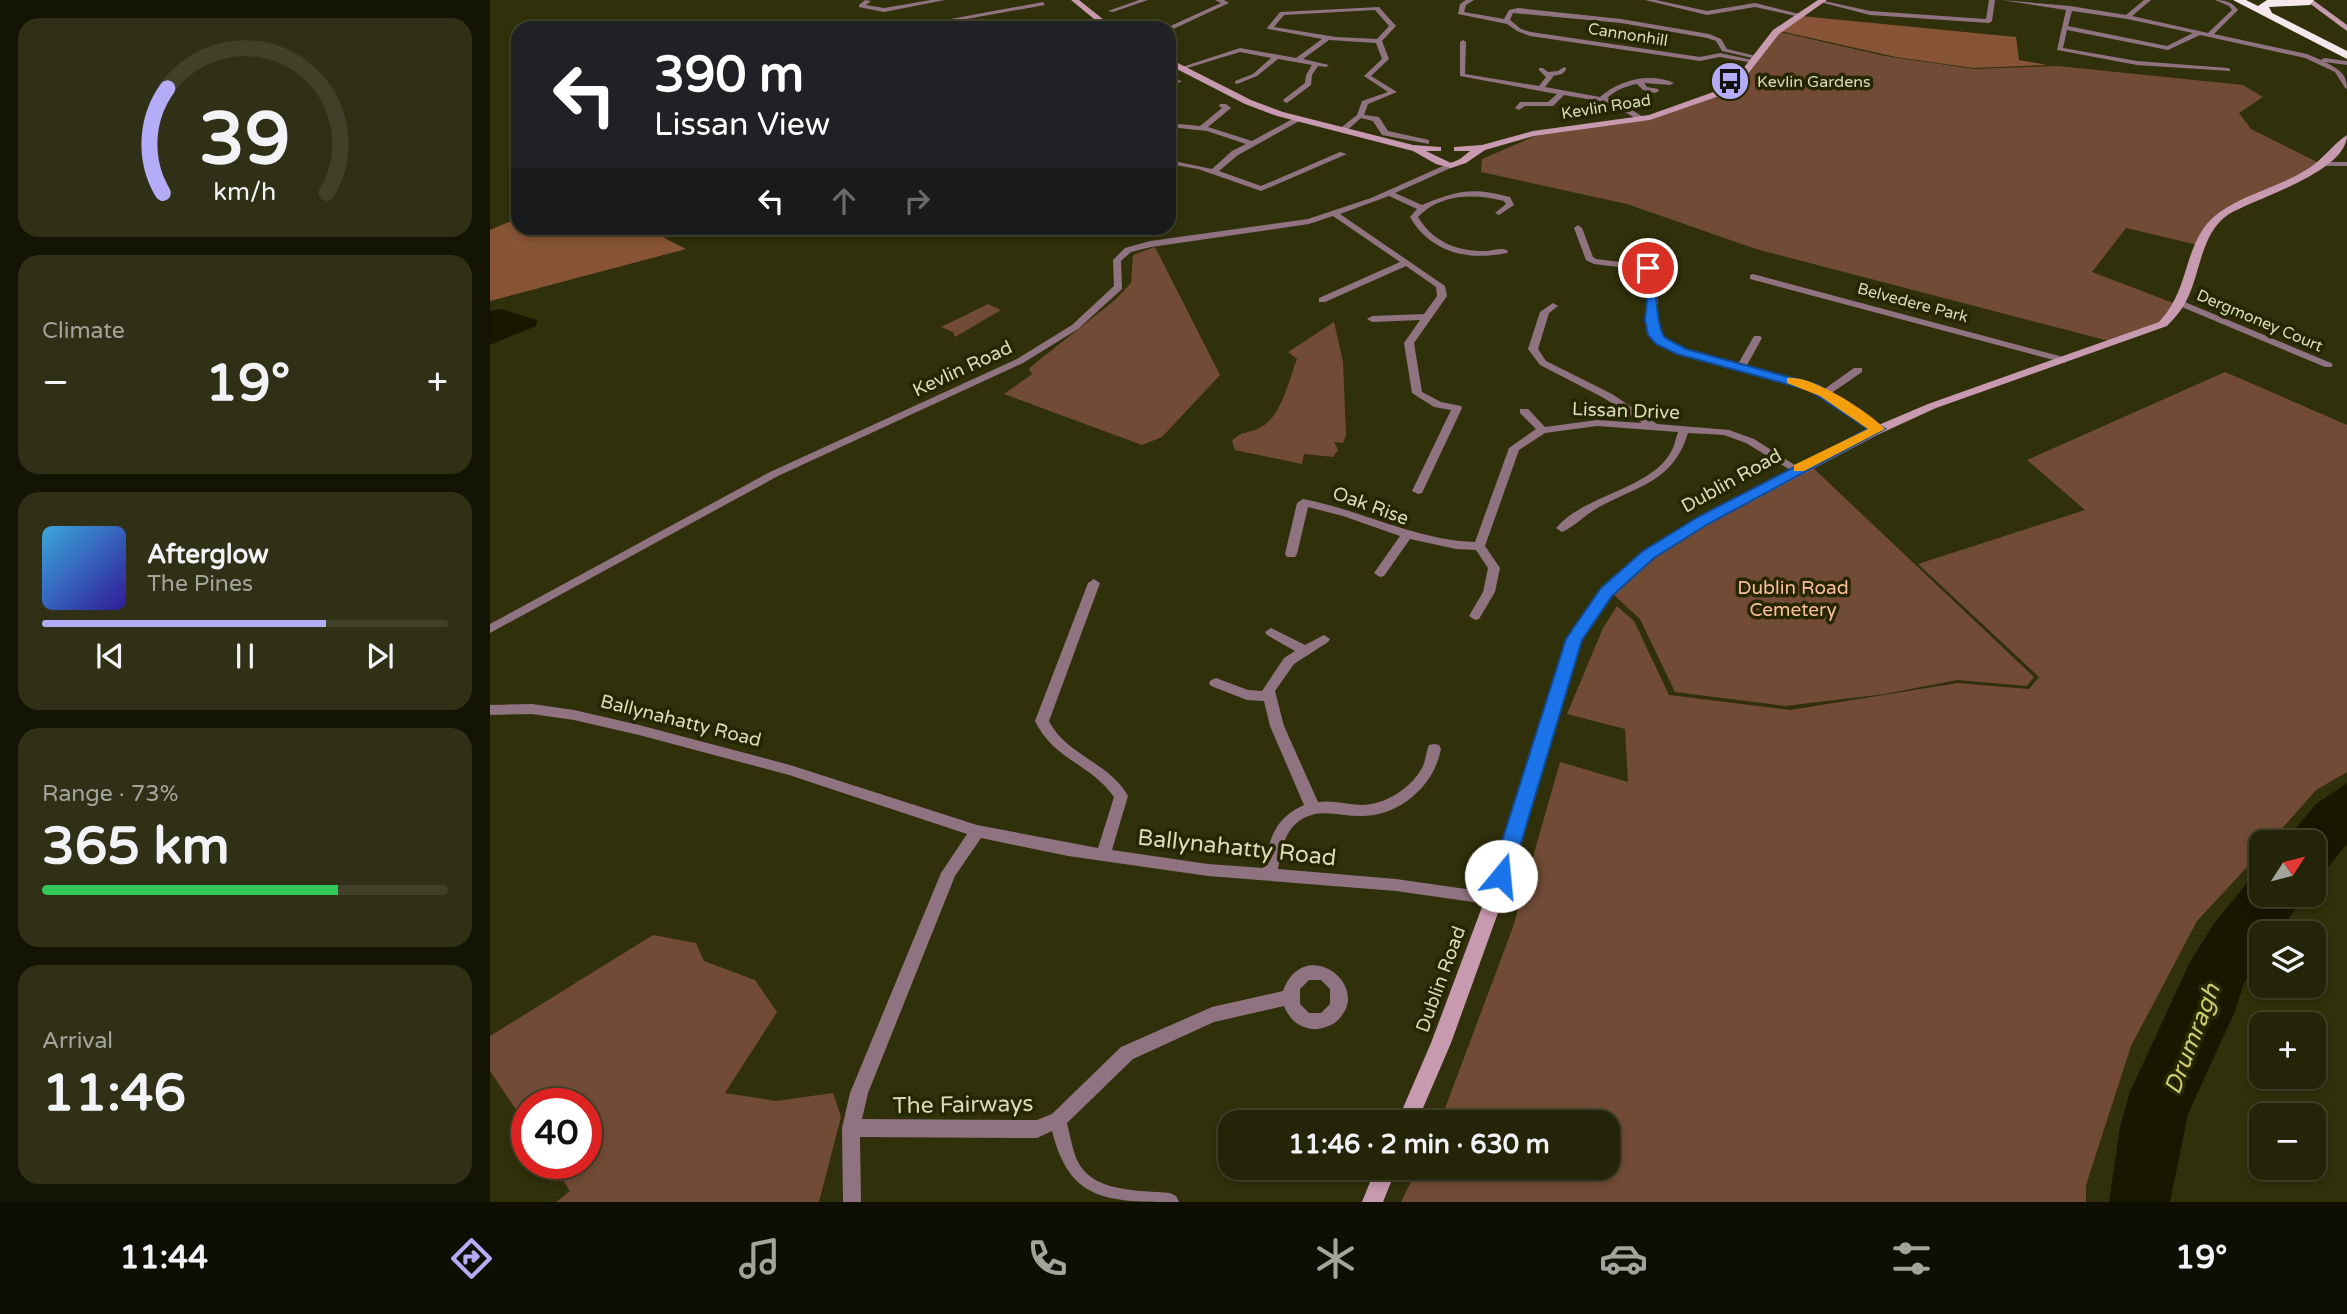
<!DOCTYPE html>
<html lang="en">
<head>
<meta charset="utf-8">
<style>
	body { margin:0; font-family:"Varela Round",sans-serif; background:#303016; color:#f1f3f6; height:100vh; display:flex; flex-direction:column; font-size:26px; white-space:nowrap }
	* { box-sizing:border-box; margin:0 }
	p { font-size:23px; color:#a3a49c }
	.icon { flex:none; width:38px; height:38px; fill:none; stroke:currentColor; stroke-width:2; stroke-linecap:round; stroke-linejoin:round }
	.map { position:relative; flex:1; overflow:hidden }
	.drawer { display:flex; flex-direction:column; gap:18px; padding:18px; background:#141404; width:490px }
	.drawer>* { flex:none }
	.guide { position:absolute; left:21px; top:21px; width:665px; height:214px; border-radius:21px; box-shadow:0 4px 10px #0003,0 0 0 2px #414129; background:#202124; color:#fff; overflow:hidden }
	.needle { width:46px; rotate:54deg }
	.tools { position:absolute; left:1759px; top:830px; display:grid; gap:14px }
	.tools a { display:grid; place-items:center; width:77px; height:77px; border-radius:14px; background:#242408; box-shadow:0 4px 10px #0003,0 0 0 2px #414129; font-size:35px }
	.speed { position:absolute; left:21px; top:1088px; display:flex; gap:14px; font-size:35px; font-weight:700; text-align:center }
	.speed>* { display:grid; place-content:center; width:91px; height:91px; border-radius:50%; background:#242408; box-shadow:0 4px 10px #0003,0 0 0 2px #414129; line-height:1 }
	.speed .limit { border:10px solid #d22; background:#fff; color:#111 }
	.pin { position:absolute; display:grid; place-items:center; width:60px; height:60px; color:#fff; margin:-30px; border:4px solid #fff; border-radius:50%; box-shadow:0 2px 7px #0007 }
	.me { position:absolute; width:77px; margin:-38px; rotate:17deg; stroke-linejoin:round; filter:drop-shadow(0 0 5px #0008) }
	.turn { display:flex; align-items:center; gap:24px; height:147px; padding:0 28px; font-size:32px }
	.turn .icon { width:91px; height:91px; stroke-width:2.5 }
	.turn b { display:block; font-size:49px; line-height:60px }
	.lanes { display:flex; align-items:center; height:66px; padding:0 28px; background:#0003; justify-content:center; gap:35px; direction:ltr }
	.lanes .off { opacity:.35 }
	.big { font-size:52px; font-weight:700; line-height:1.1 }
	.drawer .card { flex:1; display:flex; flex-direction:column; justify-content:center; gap:10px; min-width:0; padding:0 24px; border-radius:21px; background:#303016 }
	.drawer .dial { align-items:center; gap:0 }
	.dial svg { height:182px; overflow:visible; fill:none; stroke:#414129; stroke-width:7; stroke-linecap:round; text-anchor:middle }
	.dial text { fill:#f1f3f6; stroke:none }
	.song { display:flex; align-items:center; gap:21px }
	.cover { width:84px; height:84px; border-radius:10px; background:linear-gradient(135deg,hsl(200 70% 55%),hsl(250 70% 35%)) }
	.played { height:7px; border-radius:4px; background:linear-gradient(90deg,#b5acf8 70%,#414129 70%) }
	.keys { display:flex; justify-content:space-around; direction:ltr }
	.heat { display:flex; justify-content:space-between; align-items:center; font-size:38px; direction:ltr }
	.charge { height:10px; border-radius:5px; background:linear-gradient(90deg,#34c759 73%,#414129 0) }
	.trip { position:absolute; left:728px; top:1110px; width:402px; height:70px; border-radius:21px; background:#242408; box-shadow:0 4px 10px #0003,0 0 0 2px #414129; font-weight:700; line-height:70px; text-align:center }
	.tabs { display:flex; height:112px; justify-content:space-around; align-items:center; background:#0e0e03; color:#a3a49c }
	.tabs .icon { width:49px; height:49px }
	.tabs .active { color:#b5acf8 }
	.tabs b { font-size:32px; color:#f1f3f6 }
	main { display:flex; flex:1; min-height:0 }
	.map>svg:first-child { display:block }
	.green { fill:#714b36 }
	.forest { fill:#885437 }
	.water { fill:#181700 }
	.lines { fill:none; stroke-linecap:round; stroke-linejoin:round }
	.street { fill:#907381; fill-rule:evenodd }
	.secondary { fill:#c89ab0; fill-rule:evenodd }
	.highway { fill:#f6e7ed; fill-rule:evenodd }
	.route { fill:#1a73e8; stroke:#114b97; stroke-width:2 }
	.slow { fill:#f59e0b }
	.labels { text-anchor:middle; stroke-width:7; stroke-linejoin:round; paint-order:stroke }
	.far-street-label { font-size:16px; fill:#d9dbb9; stroke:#262601 }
	.far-poi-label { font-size:16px; fill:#d9dbb9; stroke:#262601; text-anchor:start }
	.street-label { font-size:19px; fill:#d9dbb9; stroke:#262601 }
	.park-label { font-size:19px; fill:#febd9a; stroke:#262601 }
	.near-street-label { font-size:23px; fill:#d9dbb9; stroke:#262601 }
	.near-water-label { font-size:24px; font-style:italic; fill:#cacb73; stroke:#262601 }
</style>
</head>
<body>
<main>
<section class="drawer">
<div class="card dial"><svg viewBox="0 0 100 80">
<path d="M14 69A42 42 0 1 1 86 69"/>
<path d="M14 69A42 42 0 0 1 16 23" stroke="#b5acf8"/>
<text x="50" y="56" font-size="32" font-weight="700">39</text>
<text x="50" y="72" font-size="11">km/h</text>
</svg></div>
<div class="card"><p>Climate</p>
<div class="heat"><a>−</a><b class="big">19°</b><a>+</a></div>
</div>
<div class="card">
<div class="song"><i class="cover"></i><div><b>Afterglow</b><p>The Pines</p></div></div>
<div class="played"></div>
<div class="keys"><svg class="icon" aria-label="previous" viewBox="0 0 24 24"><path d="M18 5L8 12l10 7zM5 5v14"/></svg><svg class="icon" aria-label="pause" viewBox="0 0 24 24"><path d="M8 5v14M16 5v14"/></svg><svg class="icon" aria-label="next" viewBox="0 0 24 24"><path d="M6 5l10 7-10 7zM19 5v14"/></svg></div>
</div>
<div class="card"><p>Range · 73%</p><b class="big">365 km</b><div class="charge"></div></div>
<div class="card"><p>Arrival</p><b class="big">11:46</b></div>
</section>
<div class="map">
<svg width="1857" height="1202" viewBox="0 0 1857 1202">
	<rect width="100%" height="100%" fill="#30300b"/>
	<g class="green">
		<path d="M1290 32 1395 56 1484 69 1568 66 1753 85 1773 97 1749 113 1761 129 1831 164 1727 219 1712 246 1636 228 1602 272 1686 304 1673 324 1623 342 1266 249 1137 204 991 172 992 159 1045 136 1159 120 1248 88Z"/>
		<path d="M665 247 730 375 672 437 652 445 514 394 542 374 539 369 543 365 625 300 641 283 643 255Z"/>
		<path d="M498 304 511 310 465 337 463 332 451 327Z"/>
		<path d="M844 322 853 362 856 435 853 443 844 442 848 450 843 457 814 454 812 464 745 450 742 441C752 430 760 434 771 427 792 416 799 379 807 359L798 352Z"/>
		<path d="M1735 372 1857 425V772L1826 790 1780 842H1771V852L1707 921 1641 1046 1596 1185V1202H911L928 1167H1118V1122H950L1023 927 1070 762 1138 782 1135 729 1077 714 1113 628 1127 606 1144 621 1179 695 1300 710 1468 683 1539 689 1549 677 1428 564 1595 510 1537 460Z"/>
		<path d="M1320 465 1544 677 1537 686 1467 680 1395 694 1295 706 1185 692 1150 619 1124 595C1178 539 1252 502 1320 465Z"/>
		<path d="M163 935 206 943 214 961 265 980 287 1012 235 1093 286 1101 343 1093 351 1117 329 1202H66L80 1191 62 1164H96V1104H37V1126L0 1071V1036Z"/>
	</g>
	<g class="forest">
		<path d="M1311 16 1526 37 1529 60 1557 65 1483 68 1406 57 1290 31Z"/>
		<path d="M28 218V228H155L196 249 0 301V230Z"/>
	</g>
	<g class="water">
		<path d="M11 309 47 320 46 326 0 345V311Z"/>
		<path d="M1857 783V844L1824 884V842H1794L1826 804Z"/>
		<path d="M1771 866V894H1816L1793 927 1795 933H1771V956L1754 983 1745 1011 1698 1114 1680 1202H1619L1630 1127 1640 1092 1700 962 1723 925Z"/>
	</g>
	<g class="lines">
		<g class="street">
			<path d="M375 0 381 1 376 5 394 8 441 0H455L394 12 369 7V5Z"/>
			<path d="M649 0H658L623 12 618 11Z"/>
			<path d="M725 0H734L739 3 681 30 676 28 731 3Z"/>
			<path d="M976 0H984L976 5 974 12 1014 19 1019 10 1028 8 1131 19 1219 34 1231 39 1237 49 1270 57 1267 59 1232 51 1226 41 1217 38 1131 23 1023 13 1020 20 1031 29 1041 32 1210 57 1230 53 1267 61 1264 63 1230 57 1210 61 1040 36 1027 31 1017 24 968 14 970 4Z"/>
			<path d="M1155 0H1166L1217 11 1265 3 1313 15 1310 17 1265 7 1217 15Z"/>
			<path d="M1330 0 1380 11 1496 19 1499 0H1505L1502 21 1499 23 1380 15 1330 2Z"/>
			<path d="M1511 0 1580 6 1636 15 1654 0H1661L1642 16 1718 33 1742 10 1739 6 1725 0C1735 0 1742 2 1748 10L1724 34 1817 54 1831 60 1834 58 1857 61V65L1835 62C1848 69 1857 73 1857 89L1855 88 1845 72 1815 58 1710 35 1678 50 1577 30 1573 48 1647 61 1738 68 1740 69V71L1647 65 1567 50 1576 10ZM1582 11 1637 19 1703 33 1677 46 1578 26Z"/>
			<path d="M553 2 555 5 426 28 423 26Z"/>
			<path d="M889 7 906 26 892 41 899 59 881 76 907 92 878 104 874 115 889 117 898 131 939 140V144L892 135 883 121 871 118 855 132 848 130 867 115 872 101 898 92 874 76 892 59 886 43 839 40 813 59 839 65 836 67 828 66 822 75 821 85 797 103 793 101 794 99 815 83 816 75 822 65 788 59 767 76 747 84 745 83V81L763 74 781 58 750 52 694 69 689 68 750 48 806 58 832 39 778 29 777 28 790 12ZM885 10 899 26 887 39 846 37 784 27 794 15Z"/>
			<path d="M573 21 575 22V24L562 28H552Z"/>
			<path d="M973 40 976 42 975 74 1049 86 1056 77 1049 70V68H1053L1058 72 1068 71 1074 67 1076 68V70L1072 74 1063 76V77L1055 87 1110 97C1128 80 1161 72 1184 83L1180 85 1154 83 1157 87 1168 89 1169 91 1165 93 1153 90 1147 84C1136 86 1126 90 1117 98L1125 99 1153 117 1154 119 1150 121 1120 103 1074 95 1063 106H1035L1029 110 1025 108 1030 102H1058L1067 94 970 76V42Z"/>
			<path d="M687 80 692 81 679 88V83Z"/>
			<path d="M730 104H736L741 108 718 127 762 141 806 117 813 119 748 155 729 171 771 186 850 152 857 154 771 191 708 169 679 164V160L722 169 742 151 756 144 717 131 679 127V123L710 126 732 108 729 106Z"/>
			<path d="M962 162 966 164 965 166 905 193 932 205C968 190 982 187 1020 197L1024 205 1009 215 1005 213 1016 204 1014 201C985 193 949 194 928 217 943 242 968 252 997 251 1005 250 1012 247 1018 251L1017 253C978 261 941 253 920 217L927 209 899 196 850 214 955 286 957 296 924 343 932 392 951 402 971 406 972 408 932 493 928 494 922 491 961 410 944 407 922 393 914 343 930 320 882 322 877 319 882 316 934 314 947 296 946 287 916 266 835 302H829V298L910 262 843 216 819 224 661 247 641 252 631 261 632 289 588 329 533 363 288 476 0 633V624L280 472 527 359 582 325 624 286 623 260 635 248 660 241 818 219 881 198Z"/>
			<rect x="1830" y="162" width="27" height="4"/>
			<path d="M1088 225 1092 228 1103 257 1106 259 1155 265 1163 244 1170 242 1171 244 1162 268 1168 301 1166 320 1170 334 1173 339 1194 350 1248 364 1264 336H1270L1272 338 1256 367 1328 386 1333 390 1364 368H1372V372L1340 394 1393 429 1388 432 1384 431 1320 390 1188 354 1167 343 1160 335 1156 320 1158 301 1154 270 1104 264 1096 260 1084 228Z"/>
			<path d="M1263 274 1577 358 1579 360 1574 363 1571 362 1260 279V275Z"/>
			<path d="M1690 300 1841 363 1843 365 1841 367H1835L1687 305 1685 303Z"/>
			<path d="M1063 303 1068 306 1059 313 1048 349 1056 361 1122 394 1167 424 1239 430 1264 439 1311 469 1310 471H1302L1256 443 1234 435 1198 433C1184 481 1148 486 1109 507 1096 514 1084 527 1072 532L1066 528C1096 493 1165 489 1183 448 1185 443 1186 437 1188 432L1107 426 1055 433 1029 450 995 546 1010 568 1005 592 989 619 985 620 979 616 993 592 998 568 986 550 966 549 920 539 894 576 890 577 884 573 910 536 853 516 818 507 807 554 805 557H797L795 554 807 503 813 499C871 510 925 540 985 542L1019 448 1046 429 1030 413V409H1038L1055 427 1107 420 1152 423 1114 398 1050 365 1038 349 1050 312Z"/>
			<path d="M604 579 610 583 559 721C576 755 619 762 638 796L622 850 718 864 773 868C780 838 785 818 814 805L780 726 774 701 757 700 721 686 719 683 721 680 726 678 758 690 772 691 794 658 805 651 777 635 775 632 781 628 815 645 834 635 840 639 838 642 804 664 785 691 794 726 828 802C842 800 856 804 871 805 895 805 922 788 933 766 936 759 936 752 939 745L944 744 949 745 951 749C944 786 910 816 871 816 850 816 828 807 809 821 794 832 791 852 788 869L906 879 1004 893 1009 894 1012 899 1009 904 1004 905 906 891 718 876 578 856 491 838 465 876 378 1093 372 1119 547 1120 562 1114 631 1047 722 1007 793 991C814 933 885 986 847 1021 841 1026 830 1030 822 1029 807 1027 799 1018 794 1006L724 1022 643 1059 577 1123C580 1135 582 1148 587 1160 602 1193 649 1190 680 1193L686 1196 689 1202C617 1202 580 1202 562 1131L547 1138 370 1137 371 1202H353L352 1128 360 1093 451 873 477 834 299 775 149 735 84 720 42 714 0 715V705L42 704 84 710 149 725 300 765 487 825 608 848 624 797C600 763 565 761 545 721L598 583ZM819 980H831L840 989V1004L831 1013H819L810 1004V989Z"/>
		</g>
		<g class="secondary">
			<path d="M581 0H589L624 28H615Z"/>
			<path d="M1328 0H1337L1289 34 1248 87 1235 94 1160 120 1044 136 995 150 976 163 961 168 946 164 923 151 787 116 755 104 679 65V60H682L761 100 793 112 923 145 951 147V151H936L961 163 970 159 980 151H964V147L992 145 1043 131 1159 115 1229 90 1242 83 1283 30Z"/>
			<path d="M1815 0H1823L1857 25V31Z"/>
			<path d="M1857 135C1857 172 1766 198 1739 214 1712 232 1711 268 1699 295 1694 307 1686 317 1677 326L1446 408 1387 435 1218 524 1164 557 1122 595 1091 640 1013 899 961 1043 927 1122H907L941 1043 995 899 1077 639 1112 589 1154 551 1208 518 1379 429 1438 404 1669 322C1697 292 1693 260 1713 229 1734 198 1785 190 1816 170 1832 161 1845 142 1857 135Z"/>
			<path d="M886 1167H907L893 1202H872Z"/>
		</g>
		<path class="highway" d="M1743 0H1756L1768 6 1777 0H1824L1820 5 1779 7 1782 13 1857 51V59Z"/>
	</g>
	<path class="route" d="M1158 265 1164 268C1166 285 1166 328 1175 338L1196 349 1328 385 1395 429 1218 524 1164 558 1122 596 1092 640 1021 876 1018 882H1004L1001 876 1076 639 1111 588 1153 551 1208 517 1378 429 1319 390 1187 354 1166 344 1158 335 1155 320 1157 301 1152 268Z"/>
	<path class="slow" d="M1297 378C1321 374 1379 412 1395 429L1314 471H1304V465L1378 429 1330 396 1297 383Z"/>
	<defs>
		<g id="bus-disc" transform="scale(2.0125)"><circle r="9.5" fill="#b5acf8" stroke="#262601"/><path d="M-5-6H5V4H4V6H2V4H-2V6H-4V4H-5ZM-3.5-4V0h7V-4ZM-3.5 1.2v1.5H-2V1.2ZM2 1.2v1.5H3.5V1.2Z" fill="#111"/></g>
	</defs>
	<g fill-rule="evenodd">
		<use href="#bus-disc" x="1240" y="81"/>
	</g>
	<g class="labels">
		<g class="far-street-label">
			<text transform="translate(1138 34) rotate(9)" y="6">Cannonhill</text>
			<text transform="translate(1116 106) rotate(-9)" y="6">Kevlin Road</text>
			<text transform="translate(1423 302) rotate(15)" y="6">Belvedere Park</text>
			<text transform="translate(1770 320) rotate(23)" y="6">Dergmoney Court</text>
		</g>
		<g class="far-poi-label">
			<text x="1267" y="87">Kevlin Gardens</text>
		</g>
		<g class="street-label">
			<text transform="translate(472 368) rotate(-25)" y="7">Kevlin Road</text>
			<text transform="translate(1136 410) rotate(2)" y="7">Lissan Drive</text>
			<text transform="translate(1241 480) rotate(-29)" y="7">Dublin Road</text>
			<text transform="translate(881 505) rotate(20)" y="7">Oak Rise</text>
			<text transform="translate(191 720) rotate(14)" y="7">Ballynahatty Road</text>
			<text transform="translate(950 979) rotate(-70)" y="7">Dublin Road</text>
		</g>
		<g class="park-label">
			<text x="1303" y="594">Dublin Road<tspan x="1303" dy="22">Cemetery</tspan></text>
		</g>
		<g class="near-street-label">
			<text transform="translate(747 847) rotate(6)" y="8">Ballynahatty Road</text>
			<text transform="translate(473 1104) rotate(-1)" y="8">The Fairways</text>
		</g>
		<g class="near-water-label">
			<text transform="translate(1702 1039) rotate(-69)" y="8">Drumragh</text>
		</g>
	</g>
</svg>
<div class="tools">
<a><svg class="needle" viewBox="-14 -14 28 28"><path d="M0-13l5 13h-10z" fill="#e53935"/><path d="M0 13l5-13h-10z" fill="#a3a49c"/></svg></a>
<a><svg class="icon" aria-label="layers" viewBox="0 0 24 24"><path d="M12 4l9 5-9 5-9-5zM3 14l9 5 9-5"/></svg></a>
<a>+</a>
<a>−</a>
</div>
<div class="speed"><div class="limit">40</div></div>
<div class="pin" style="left:1158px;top:268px;background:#d93025"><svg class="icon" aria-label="arrive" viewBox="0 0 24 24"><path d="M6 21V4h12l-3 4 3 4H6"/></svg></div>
<svg class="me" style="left:1011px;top:876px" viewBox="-20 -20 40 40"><circle r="19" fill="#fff"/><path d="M0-13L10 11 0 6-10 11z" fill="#1a73e8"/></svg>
<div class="trip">11:46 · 2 min · 630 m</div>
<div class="guide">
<div class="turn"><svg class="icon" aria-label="left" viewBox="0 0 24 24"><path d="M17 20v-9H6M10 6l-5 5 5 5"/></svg><div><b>390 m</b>Lissan View</div></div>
<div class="lanes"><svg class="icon" aria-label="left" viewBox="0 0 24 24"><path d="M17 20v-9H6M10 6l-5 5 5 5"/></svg><svg class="icon off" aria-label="ahead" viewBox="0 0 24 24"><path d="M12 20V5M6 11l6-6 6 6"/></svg><svg class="icon off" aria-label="right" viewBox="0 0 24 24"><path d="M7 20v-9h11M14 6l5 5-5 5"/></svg></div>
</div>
</div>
</main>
<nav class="tabs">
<b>11:44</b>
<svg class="icon active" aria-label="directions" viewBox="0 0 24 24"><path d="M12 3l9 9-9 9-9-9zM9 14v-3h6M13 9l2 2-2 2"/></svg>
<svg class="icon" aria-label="music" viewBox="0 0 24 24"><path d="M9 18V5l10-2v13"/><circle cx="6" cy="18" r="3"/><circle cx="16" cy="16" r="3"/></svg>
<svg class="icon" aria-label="phone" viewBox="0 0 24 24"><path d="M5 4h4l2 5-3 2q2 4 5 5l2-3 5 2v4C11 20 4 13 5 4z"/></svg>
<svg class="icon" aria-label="climate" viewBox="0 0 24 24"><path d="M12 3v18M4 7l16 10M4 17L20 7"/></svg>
<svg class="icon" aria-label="car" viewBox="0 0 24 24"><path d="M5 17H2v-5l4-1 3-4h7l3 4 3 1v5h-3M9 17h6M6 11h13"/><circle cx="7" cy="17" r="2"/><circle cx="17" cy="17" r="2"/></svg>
<svg class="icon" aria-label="filters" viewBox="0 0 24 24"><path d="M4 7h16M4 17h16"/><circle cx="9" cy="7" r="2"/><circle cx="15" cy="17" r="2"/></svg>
<b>19°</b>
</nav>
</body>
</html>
